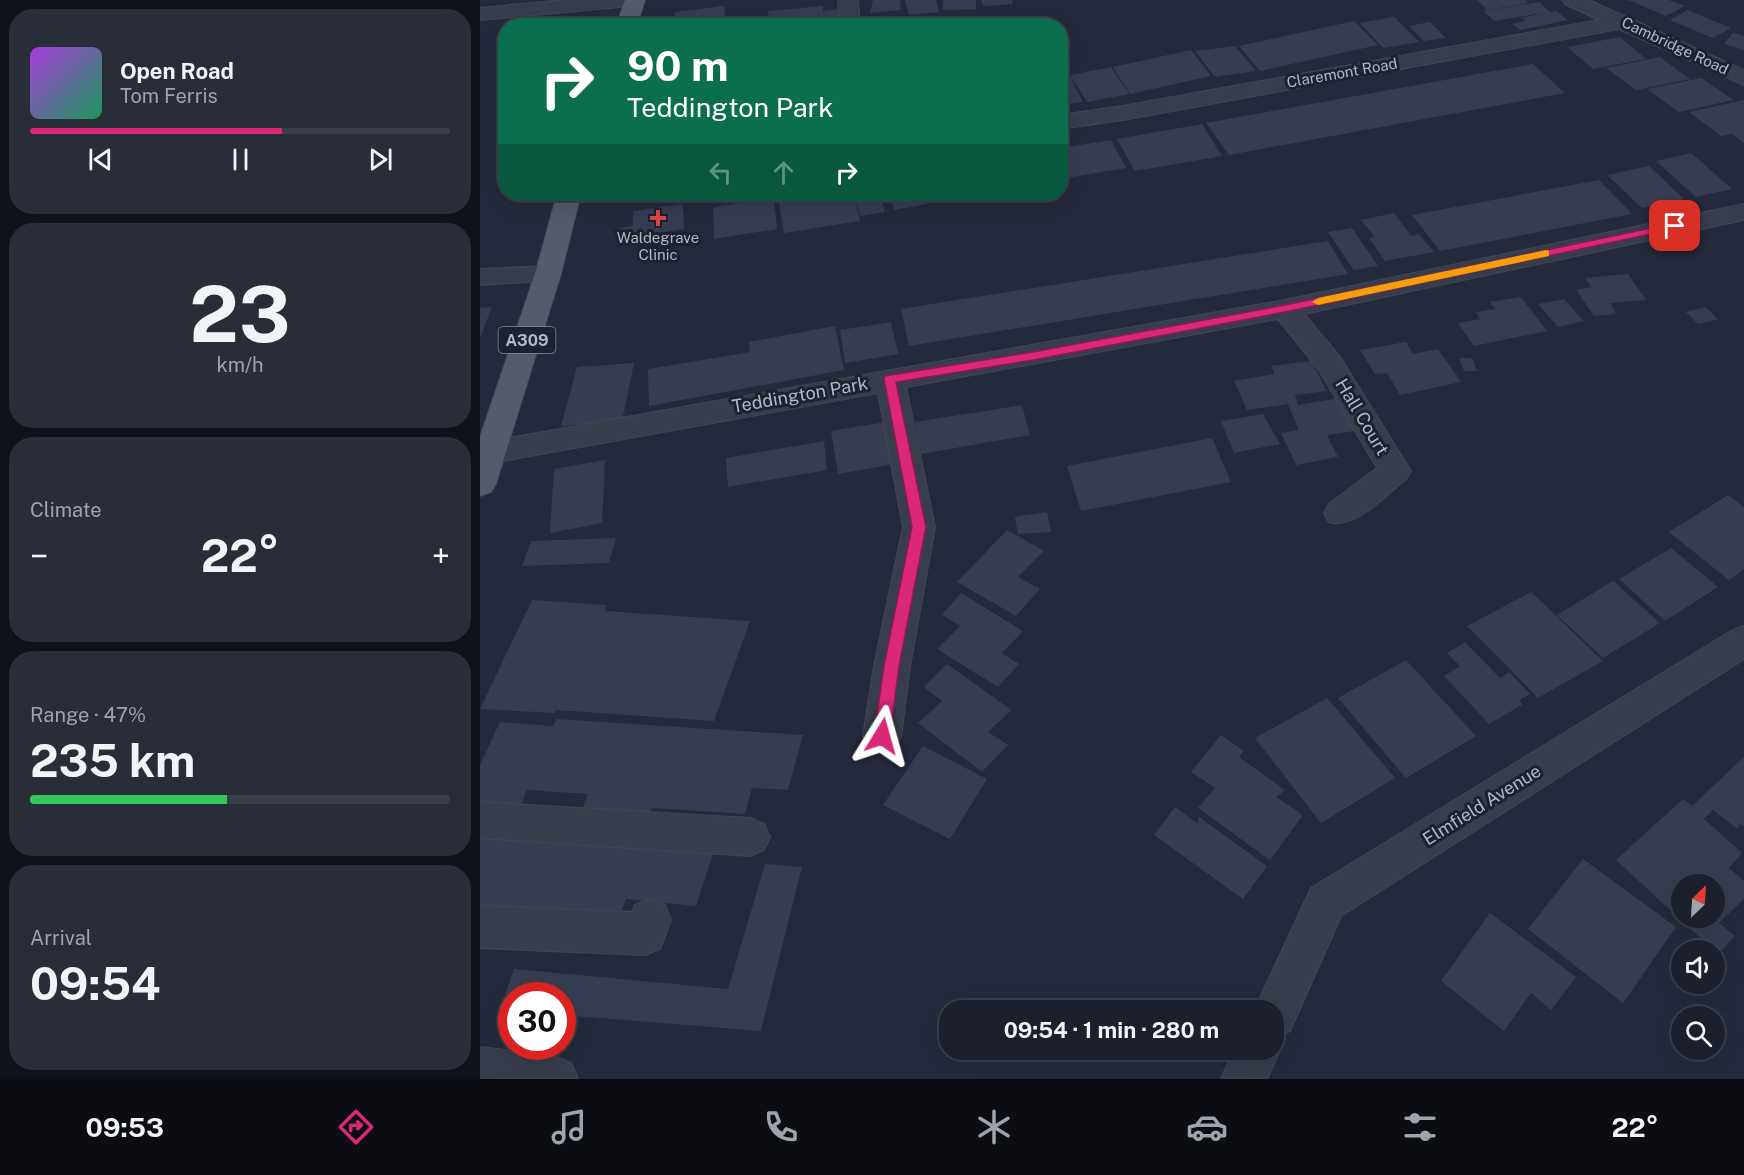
<!DOCTYPE html>
<html lang="en">
<head>
<meta charset="utf-8">
<style>
	body { margin:0; font-family:"Public Sans",sans-serif; background:#282d38; color:#f1f3f6; height:100vh; display:flex; flex-direction:column; font-size:22px; white-space:nowrap }
	* { box-sizing:border-box; margin:0 }
	p { font-size:20px; color:#a0a3a9 }
	.icon { flex:none; width:33px; height:33px; fill:none; stroke:currentColor; stroke-width:2; stroke-linecap:round; stroke-linejoin:round }
	.map { position:relative; flex:1; overflow:hidden }
	.panel { display:flex; flex-direction:column; gap:9px; padding:9px; background:#0f1218; width:480px }
	.panel>* { flex:none }
	.hud { position:absolute; left:18px; top:18px; width:570px; height:183px; border-radius:24px; box-shadow:0 6px 24px #0002,0 0 0 2px #393e48; background:#0b6e4f; color:#fff; overflow:hidden }
	.needle { width:39px; rotate:25deg }
	.buttons { position:absolute; left:1191px; top:874px; display:grid; gap:12px }
	.buttons a { display:grid; place-items:center; width:54px; height:54px; border-radius:50%; background:#1b202c; box-shadow:0 6px 24px #0002,0 0 0 2px #393e48; font-size:30px }
	.speed { position:absolute; left:18px; top:982px; display:flex; gap:12px; font-size:30px; font-weight:700; text-align:center }
	.speed>* { display:grid; place-content:center; width:78px; height:78px; border-radius:50%; background:#1b202c; box-shadow:0 6px 24px #0002,0 0 0 2px #393e48; line-height:1 }
	.speed .limit { border:9px solid #d22; background:#fff; color:#111 }
	.pin { position:absolute; display:grid; place-items:center; width:51px; height:51px; color:#fff; margin:-26px; border-radius:12px; box-shadow:0 3px 9px #0006 }
	.me { position:absolute; width:66px; margin:-33px; rotate:8deg; stroke-linejoin:round; filter:drop-shadow(0 0 4px #0008) }
	.turn { display:flex; align-items:center; gap:21px; height:126px; padding:0 30px; font-size:27px }
	.turn .icon { width:78px; height:78px; stroke-width:2.5 }
	.turn b { display:block; font-size:42px; line-height:51px }
	.lanes { display:flex; align-items:center; height:57px; padding:0 30px; background:#0003; justify-content:center; gap:30px; direction:ltr }
	.lanes .off { opacity:.35 }
	.big { font-size:45px; font-weight:700; line-height:1.1 }
	.panel .widget { flex:1; display:flex; flex-direction:column; justify-content:center; gap:9px; min-width:0; padding:0 21px; border-radius:24px; background:#282d38 }
	.panel .dial { align-items:center; gap:0 }
	.dial b { font-size:78px; line-height:1 }
	.song { display:flex; align-items:center; gap:18px }
	.cover { width:72px; height:72px; border-radius:9px; background:linear-gradient(135deg,hsl(280 70% 55%),hsl(150 70% 35%)) }
	.played { height:6px; border-radius:3px; background:linear-gradient(90deg,#db2777 60%,#393e48 60%) }
	.keys { display:flex; justify-content:space-around; direction:ltr }
	.heat { display:flex; justify-content:space-between; align-items:center; font-size:33px; direction:ltr }
	.charge { height:9px; border-radius:4px; background:linear-gradient(90deg,#34c759 47%,#393e48 0) }
	.trip { position:absolute; left:459px; top:1000px; width:345px; height:60px; border-radius:24px; background:#1b202c; box-shadow:0 6px 24px #0002,0 0 0 2px #393e48; font-weight:700; line-height:60px; text-align:center }
	.menu { display:flex; height:96px; justify-content:space-around; align-items:center; background:#0b0d12; color:#a0a3a9 }
	.menu .icon { width:42px; height:42px }
	.menu .selected { color:#db2777 }
	.menu b { font-size:27px; color:#f1f3f6 }
	main { display:flex; flex:1; min-height:0 }
	.map>svg:first-child { display:block }
	.building { fill:#363d52; fill-rule:evenodd }
	.lines { fill:none; stroke-linecap:round; stroke-linejoin:round }
	.minor-casing { stroke:#414654; stroke-width:2 }
	.major-casing { stroke:#414654; stroke-width:2 }
	.minor { fill:#383d4c; fill-rule:evenodd }
	.major { fill:#565b6c; fill-rule:evenodd }
	.route { fill:#db2777; stroke:#8e194d; stroke-width:1.5 }
	.slow { fill:#f59e0b }
	.health-dot { fill:#e0444e; stroke:#1d2230; stroke-width:2 }
	.labels { text-anchor:middle; stroke-width:6; stroke-linejoin:round; paint-order:stroke }
	.far-street-label { font-size:15px; fill:#b3b8c7; stroke:#1d2230 }
	.far-poi-label { font-size:15px; fill:#b3b8c7; stroke:#1d2230 }
	.shield { fill:#1d2230; stroke:#868b9a; stroke-width:1.5 }
	.shield-label { font-size:16px; font-weight:bold; fill:#b3b8c7 }
	.street-label { font-size:18px; fill:#b3b8c7; stroke:#1d2230 }
</style>
</head>
<body>
<main>
<section class="panel">
<div class="widget">
<div class="song"><i class="cover"></i><div><b>Open Road</b><p>Tom Ferris</p></div></div>
<div class="played"></div>
<div class="keys"><svg class="icon" aria-label="previous" viewBox="0 0 24 24"><path d="M18 5L8 12l10 7zM5 5v14"/></svg><svg class="icon" aria-label="pause" viewBox="0 0 24 24"><path d="M8 5v14M16 5v14"/></svg><svg class="icon" aria-label="next" viewBox="0 0 24 24"><path d="M6 5l10 7-10 7zM19 5v14"/></svg></div>
</div>
<div class="widget dial"><b>23</b><p>km/h</p></div>
<div class="widget"><p>Climate</p>
<div class="heat"><a>−</a><b class="big">22°</b><a>+</a></div>
</div>
<div class="widget"><p>Range · 47%</p><b class="big">235 km</b><div class="charge"></div></div>
<div class="widget"><p>Arrival</p><b class="big">09:54</b></div>
</section>
<div class="map">
<svg width="1264" height="1079" viewBox="0 0 1264 1079">
	<rect width="100%" height="100%" fill="#242a3b"/>
	<g class="building">
		<path d="M393 0H420L421 10 390 13Z"/>
		<path d="M425 0H456L459 12 429 15Z"/>
		<path d="M463 0H496V9L463 10Z"/>
		<path d="M501 0H532L533 4 503 6Z"/>
		<path d="M997 0H1046L1049 3 1007 10Z"/>
		<path d="M1148 0H1189L1205 6 1186 16Z"/>
		<path d="M1059 2 1070 12 1076 11 1088 20 1040 30 1032 24 1046 21 1042 18 1063 13 1014 21 1003 11Z"/>
		<path d="M244 6 246 24 195 26V12Z"/>
		<path d="M343 6V11L359 9 362 26H344L343 22 289 26 288 11Z"/>
		<path d="M1208 10 1229 19 1251 28 1233 38 1190 20Z"/>
		<path d="M106 17 102 26H68L71 18Z"/>
		<path d="M914 17 939 42 903 48 880 23Z"/>
		<path d="M874 21 898 45 780 71 759 46Z"/>
		<path d="M950 22 966 38 944 41 929 26Z"/>
		<path d="M1253 33 1264 36V50L1244 44Z"/>
		<path d="M1140 37 1166 59 1113 69 1087 47Z"/>
		<path d="M755 46 776 71 735 77 715 51Z"/>
		<path d="M711 50 731 76 650 94 633 67Z"/>
		<path d="M1180 57 1210 79 1156 90 1126 68Z"/>
		<path d="M1053 64 1085 93 749 155 726 123Z"/>
		<path d="M631 67 649 94 607 102 590 75Z"/>
		<path d="M589 74 603 102 580 105V76Z"/>
		<path d="M1221 78 1254 100 1199 112 1167 89Z"/>
		<path d="M1264 100V143L1252 134 1241 136 1209 112Z"/>
		<path d="M722 124 742 156 655 171 637 139Z"/>
		<path d="M631 140 646 168 580 179V148Z"/>
		<path d="M1211 153 1252 189 1216 197 1176 161Z"/>
		<path d="M1169 166 1204 199 1162 208 1127 175Z"/>
		<path d="M1119 180 1152 214 960 251 932 215Z"/>
		<path d="M323 194H374L380 221 304 233 298 197Z"/>
		<path d="M375 194H400L405 212 380 216Z"/>
		<path d="M410 194H460L463 201 414 210Z"/>
		<path d="M294 198 297 229 234 239 233 207Z"/>
		<path d="M203 204 204 229 139 239 140 228 153 226V211Z"/>
		<path d="M914 213 931 236 939 234 954 252 905 261 889 238 895 237 881 220Z"/>
		<path d="M872 228 898 266 874 270 848 232Z"/>
		<path d="M848 241 868 274 429 346 421 309Z"/>
		<path d="M1148 274 1166 300 1130 303 1136 314 1114 316 1096 290 1111 287 1105 278Z"/>
		<path d="M1041 297 1067 331 994 346 978 323 1000 319 996 312 1016 309 1009 302Z"/>
		<path d="M1084 299 1104 321 1078 327 1058 304Z"/>
		<path d="M12 307 0 338V308Z"/>
		<path d="M1225 307 1238 319 1218 324 1206 312Z"/>
		<path d="M411 322 418 354 365 363 360 330Z"/>
		<path d="M355 326 364 370 169 406 168 369 270 352 269 342Z"/>
		<path d="M926 342 933 354 958 349 981 382 920 395 907 373 895 374 880 350Z"/>
		<path d="M979 358H992L997 371H984Z"/>
		<path d="M831 361 847 391 815 395 818 405 866 397 883 430 847 435 858 457 816 465 801 433 819 430 808 404 767 410 754 381 795 374 791 366Z"/>
		<path d="M154 363 142 421 81 426 97 367Z"/>
		<path d="M542 405 550 435 441 454 435 422Z"/>
		<path d="M783 414 800 444 754 453 741 421Z"/>
		<path d="M412 421 420 463 358 474 351 431Z"/>
		<path d="M732 438 751 482 601 511 587 466Z"/>
		<path d="M344 441 347 470 248 487 246 458Z"/>
		<path d="M125 460 122 523 70 533 74 469Z"/>
		<path d="M1248 495 1264 507V569L1249 580 1189 532Z"/>
		<path d="M567 512 571 532 538 534 535 517Z"/>
		<path d="M527 530 564 551 538 577 560 589 536 616 477 582Z"/>
		<path d="M136 538 129 563 42 566 51 541Z"/>
		<path d="M1191 548 1238 587 1185 621 1139 579Z"/>
		<path d="M1133 581 1180 623 1123 658 1077 615Z"/>
		<path d="M1051 592 1123 661 1058 698 987 626Z"/>
		<path d="M481 593 543 631 522 653 539 664 518 687 457 649 480 626 462 615Z"/>
		<path d="M52 600 127 605 125 611 270 621 234 721 76 710 74 713 0 709Z"/>
		<path d="M985 642 1020 678 1029 672 1050 694 1040 700 1042 705 1009 724 964 676 980 666 967 653Z"/>
		<path d="M926 660 996 736 926 778 858 698Z"/>
		<path d="M467 664 531 710 508 732 528 745 502 772 438 723 462 701 444 687Z"/>
		<path d="M847 698 915 778 841 823 775 738Z"/>
		<path d="M76 719 323 735 308 790 272 788 265 814 172 808 170 814 102 809 108 794 47 790 36 817 0 815V765L20 722 73 726Z"/>
		<path d="M741 735 764 751 759 757 805 790 796 797 823 815 790 860 718 808 735 788 711 772Z"/>
		<path d="M443 746 507 779 470 839 403 805Z"/>
		<path d="M1264 757V827L1260 824 1257 829 1233 810 1224 819 1262 853 1249 868 1264 881V899L1239 923 1255 936 1238 954 1136 860 1203 799 1212 806ZM1202 885H1234V918H1202Z"/>
		<path d="M695 807 717 823 719 817 787 866 763 899 674 835Z"/>
		<path d="M0 832 233 854 216 906 146 899 138 920 0 907Z"/>
		<path d="M1103 859 1196 927 1143 1003 1048 929Z"/>
		<path d="M285 864 322 867 281 1031 82 1015V996H32V1010L20 1009 34 969 248 989Z"/>
		<path d="M1010 913 1096 977 1071 1010 1051 993 1024 1031 961 981Z"/>
	</g>
	<g class="lines">
		<g class="minor-casing">
			<g id="minor">
				<path d="M84 0H160L157 4 150 6 0 20V8Z"/>
				<path d="M358 0H378L380 26H360Z"/>
				<path d="M1082 0H1109L1264 70V85L1139 29 643 120 580 129V115L643 106 1119 20 1085 4Z"/>
				<path d="M1264 204V220L824 314 860 357 931 471 926 479C905 495 876 530 849 522L844 513 849 504 897 468 839 370 798 319 426 387 455 527 430 666 421 736 415 748 402 753 389 748 383 736 394 666 423 527 398 393 12 463 0 458 1 444 12 441 805 300Z"/>
				<path d="M68 266 77 268 81 274 77 280 0 285V269Z"/>
				<path d="M1264 626V659L861 916 810 1031 794 1037 800 1050 787 1079H741L754 1050H794V1011H774L831 888 1251 631Z"/>
				<path d="M0 802 270 818 284 824 290 837 284 850 270 856 0 838Z"/>
				<path d="M170 899 185 905 191 920 180 949 165 955 0 948V906L152 912 155 905Z"/>
				<path d="M0 1047 75 1056 91 1063 98 1079H0Z"/>
			</g>
		</g>
		<g class="major-casing">
			<g id="major">
				<path d="M145 0H165L157 26H136Z"/>
				<path d="M77 194H101L81 274 16 484 11 492 0 496V437L55 274Z"/>
			</g>
		</g>
		<use href="#minor" class="minor"/>
		<use href="#major" class="major"/>
	</g>
	<path class="route" d="M1195 223 1199 224V228L805 312 553 360 416 382 446 527 419 666 410 736 407 741 402 743 396 741 394 736 404 666 432 527 404 379 405 376 553 352 805 305Z"/>
	<path class="slow" d="M1066 250 1069 251V256L838 305 832 302 838 298Z"/>
	<path class="health-dot" d="M175 209h6v6h6v6h-6v6h-6v-6h-6v-6h6z"/>
	<g class="labels">
		<g class="far-street-label">
			<text transform="translate(1195 46) rotate(25)" y="5">Cambridge Road</text>
			<text transform="translate(862 73) rotate(-10)" y="5">Claremont Road</text>
		</g>
		<g class="far-poi-label">
			<text x="178" y="243">Waldegrave<tspan x="178" dy="17">Clinic</tspan></text>
		</g>
		<rect class="shield" x="18.5" y="327" width="57" height="26" rx="4.5"/>
		<g class="shield-label">
			<text x="47" y="346">A309</text>
		</g>
		<g class="street-label">
			<text transform="translate(320 395) rotate(-10)" y="6">Teddington Park</text>
			<text transform="translate(882 417) rotate(59)" y="6">Hall Court</text>
			<text transform="translate(1002 805) rotate(-32)" y="6">Elmfield Avenue</text>
		</g>
	</g>
</svg>
<div class="buttons">
<a><svg class="needle" viewBox="-14 -14 28 28"><path d="M0-13l5 13h-10z" fill="#e53935"/><path d="M0 13l5-13h-10z" fill="#a0a3a9"/></svg></a>
<a><svg class="icon" aria-label="sound" viewBox="0 0 24 24"><path d="M4 9h4l5-4v14l-5-4H4zM17 9q2 3 0 6"/></svg></a>
<a><svg class="icon" aria-label="search" viewBox="0 0 24 24"><circle cx="10" cy="10" r="6"/><path d="M15 15l6 6"/></svg></a>
</div>
<div class="speed"><div class="limit">30</div></div>
<div class="pin" style="left:1195px;top:226px;background:#d93025"><svg class="icon" aria-label="arrive" viewBox="0 0 24 24"><path d="M6 21V4h12l-3 4 3 4H6"/></svg></div>
<svg class="me" style="left:402px;top:736px" viewBox="-20 -20 40 40"><path d="M0-17L14 15 0 8-14 15z" fill="#db2777" stroke="#fff" stroke-width="4"/></svg>
<div class="trip">09:54 · 1 min · 280 m</div>
<div class="hud">
<div class="turn"><svg class="icon" aria-label="right" viewBox="0 0 24 24"><path d="M7 20v-9h11M14 6l5 5-5 5"/></svg><div><b>90 m</b>Teddington Park</div></div>
<div class="lanes"><svg class="icon off" aria-label="left" viewBox="0 0 24 24"><path d="M17 20v-9H6M10 6l-5 5 5 5"/></svg><svg class="icon off" aria-label="ahead" viewBox="0 0 24 24"><path d="M12 20V5M6 11l6-6 6 6"/></svg><svg class="icon" aria-label="right" viewBox="0 0 24 24"><path d="M7 20v-9h11M14 6l5 5-5 5"/></svg></div>
</div>
</div>
</main>
<nav class="menu">
<b>09:53</b>
<svg class="icon selected" aria-label="directions" viewBox="0 0 24 24"><path d="M12 3l9 9-9 9-9-9zM9 14v-3h6M13 9l2 2-2 2"/></svg>
<svg class="icon" aria-label="music" viewBox="0 0 24 24"><path d="M9 18V5l10-2v13"/><circle cx="6" cy="18" r="3"/><circle cx="16" cy="16" r="3"/></svg>
<svg class="icon" aria-label="phone" viewBox="0 0 24 24"><path d="M5 4h4l2 5-3 2q2 4 5 5l2-3 5 2v4C11 20 4 13 5 4z"/></svg>
<svg class="icon" aria-label="climate" viewBox="0 0 24 24"><path d="M12 3v18M4 7l16 10M4 17L20 7"/></svg>
<svg class="icon" aria-label="car" viewBox="0 0 24 24"><path d="M5 17H2v-5l4-1 3-4h7l3 4 3 1v5h-3M9 17h6M6 11h13"/><circle cx="7" cy="17" r="2"/><circle cx="17" cy="17" r="2"/></svg>
<svg class="icon" aria-label="filters" viewBox="0 0 24 24"><path d="M4 7h16M4 17h16"/><circle cx="9" cy="7" r="2"/><circle cx="15" cy="17" r="2"/></svg>
<b>22°</b>
</nav>
</body>
</html>
